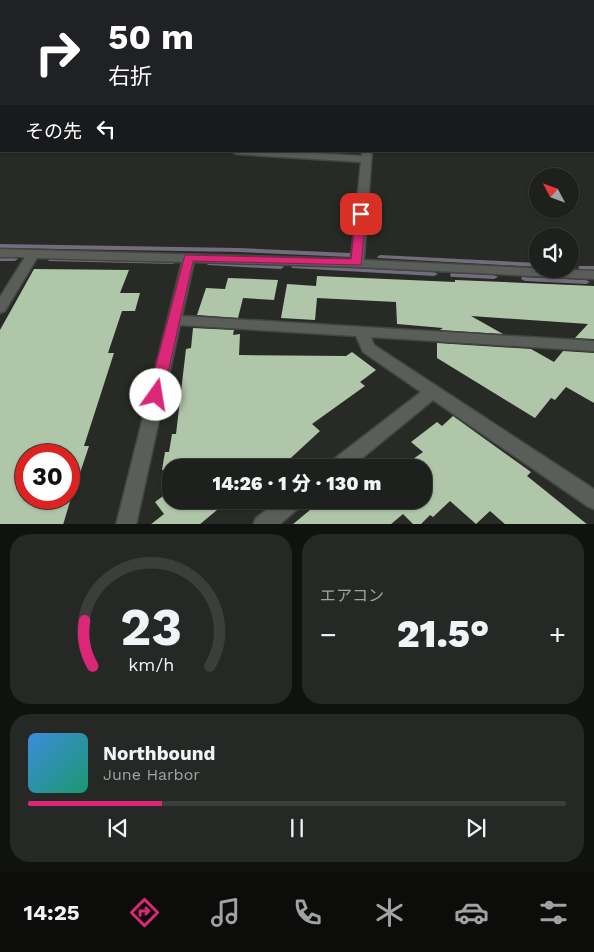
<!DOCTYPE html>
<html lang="ja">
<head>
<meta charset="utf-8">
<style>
	body { margin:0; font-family:"Work Sans","Noto Sans JP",sans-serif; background:#252825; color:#f1f3f6; height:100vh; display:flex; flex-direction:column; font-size:19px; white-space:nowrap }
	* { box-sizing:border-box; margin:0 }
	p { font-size:16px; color:#a0a3a3 }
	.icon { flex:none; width:28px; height:28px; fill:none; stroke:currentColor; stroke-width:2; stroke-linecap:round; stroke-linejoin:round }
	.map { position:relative; height:524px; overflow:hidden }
	.side { display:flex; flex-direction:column; gap:10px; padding:10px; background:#10120f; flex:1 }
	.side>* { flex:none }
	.top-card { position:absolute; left:0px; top:0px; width:595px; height:152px; box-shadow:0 1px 4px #0004,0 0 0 1px #3b3e3b; background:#202124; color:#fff; overflow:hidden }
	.needle { width:32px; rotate:311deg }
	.tools { position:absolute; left:529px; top:168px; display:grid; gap:10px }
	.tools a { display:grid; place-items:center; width:50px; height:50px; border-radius:50%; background:#1d201c; box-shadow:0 1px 4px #0004,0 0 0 1px #3b3e3b; font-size:25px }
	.speed { position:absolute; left:15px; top:444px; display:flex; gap:10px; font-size:25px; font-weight:700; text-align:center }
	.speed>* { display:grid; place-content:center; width:65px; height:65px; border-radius:50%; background:#1d201c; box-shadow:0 1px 4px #0004,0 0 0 1px #3b3e3b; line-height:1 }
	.speed .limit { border:8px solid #d22; background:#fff; color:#111 }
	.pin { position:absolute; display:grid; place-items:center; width:42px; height:42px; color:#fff; margin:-21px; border-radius:10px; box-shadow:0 2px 8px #0006 }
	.me { position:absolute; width:55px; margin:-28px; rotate:13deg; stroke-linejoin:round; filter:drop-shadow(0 0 4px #0008) }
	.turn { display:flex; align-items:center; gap:18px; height:105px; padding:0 25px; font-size:22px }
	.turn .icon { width:65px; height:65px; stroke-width:2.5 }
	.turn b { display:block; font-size:35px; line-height:42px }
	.then { display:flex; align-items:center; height:48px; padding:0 25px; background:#0003; gap:10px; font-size:19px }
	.big { font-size:38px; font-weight:800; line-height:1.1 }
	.side .tile { flex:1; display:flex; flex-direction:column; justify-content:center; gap:8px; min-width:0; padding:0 18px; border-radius:20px; background:#252825 }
	.side .dial { align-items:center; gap:0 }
	.dial svg { height:130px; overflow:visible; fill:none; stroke:#3b3e3b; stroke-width:7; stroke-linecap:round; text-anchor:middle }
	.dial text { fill:#f1f3f6; stroke:none }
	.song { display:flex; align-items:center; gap:15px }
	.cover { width:60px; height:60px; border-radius:8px; background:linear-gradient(135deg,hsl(210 70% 55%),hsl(160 70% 35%)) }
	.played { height:5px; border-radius:2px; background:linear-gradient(90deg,#db2777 25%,#3b3e3b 25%) }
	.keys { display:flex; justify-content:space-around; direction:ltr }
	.heat { display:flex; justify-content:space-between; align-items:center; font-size:28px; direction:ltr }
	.side .tiles { flex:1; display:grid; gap:10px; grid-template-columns:1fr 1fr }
	.tile:last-child { grid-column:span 2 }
	.trip { position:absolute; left:162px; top:459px; width:270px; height:50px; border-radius:20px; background:#1d201c; box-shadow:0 1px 4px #0004,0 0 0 1px #3b3e3b; font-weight:800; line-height:50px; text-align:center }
	.dock { display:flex; height:80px; justify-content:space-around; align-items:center; background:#0c0d0b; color:#a0a3a3 }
	.dock .icon { width:35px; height:35px }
	.dock .on { color:#db2777 }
	.dock b { font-size:22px; color:#f1f3f6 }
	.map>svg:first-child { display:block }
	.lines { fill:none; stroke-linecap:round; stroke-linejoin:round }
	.stream { fill:#726c7e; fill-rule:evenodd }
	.building { fill:#b0c6a9 }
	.street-casing { stroke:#424541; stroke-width:3 }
	.secondary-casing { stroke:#424541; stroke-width:3 }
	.street { fill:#5a5e59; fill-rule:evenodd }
	.secondary { fill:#7a7487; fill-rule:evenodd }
	.route { fill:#db2777; stroke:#8e194d }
</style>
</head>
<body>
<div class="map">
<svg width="594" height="525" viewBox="0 0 594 525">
	<rect width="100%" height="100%" fill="#272a25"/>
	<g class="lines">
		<g class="stream">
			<rect x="374" y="0" width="2" height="1"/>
			<rect x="0" y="61" width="1" height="2"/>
			<path d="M0 244 239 248 350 253 353 255 350 257 239 252 0 248Z"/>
			<path d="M380 255 538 263V267L378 258 377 257Z"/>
			<path d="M0 257H15L18 259 15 261H0Z"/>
			<path d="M51 258 173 260 176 262 173 264 49 261 48 260Z"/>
			<path d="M210 262 281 265 284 267 281 269 208 265 207 264 208 263Z"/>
			<path d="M294 265 434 272 438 274 434 276 292 268 291 267Z"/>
			<path d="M579 266H594V270H581L578 268Z"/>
			<path d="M451 273 494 275 498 277 494 279 454 277H451L450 275Z"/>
			<path d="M522 277 586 280 590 282 586 284 525 281 521 279Z"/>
		</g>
	</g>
	<g class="building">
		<path d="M34 269 129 270 120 293H140L135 311H122L108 353H114L84 446H89L72 497H69V455H26V498H71L63 525H0V330Z"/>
		<path d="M317 276 455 282V280L594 286V339L575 338 588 324 471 316 503 334 440 330 443 328 397 324 396 302 317 298 315 320 281 318 287 284 316 286Z"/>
		<path d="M228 278 278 280 274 300 243 298 238 318 197 315 206 288 225 289Z"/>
		<path d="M193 328 234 330 233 335 240 334 239 355 346 356 352 352 376 370 360 382 365 386 312 424 320 431 280 468H171V470H162L165 452H169L172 434H176L186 349 191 348Z"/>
		<path d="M437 343 531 349 554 362 563 351 594 353V403L566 387 555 400 551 398 535 418 437 358Z"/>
		<path d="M453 416 531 472 527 476 588 525H506L490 511 476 524 450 501 433 517 430 515 420 525H414L403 514 390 525H292L322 500H424V468H407L415 461 413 459 423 452 411 442 437 422 442 426Z"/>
		<path d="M171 490V500H229L199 525H150L164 514 155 502Z"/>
	</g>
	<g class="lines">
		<g class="street-casing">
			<g id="street">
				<path d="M377 0H383V1H378Z"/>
				<rect x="0" y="134" width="1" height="6"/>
				<path d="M231 151H286L362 156V151H372L364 260 594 271V279L357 267 194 262 182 316 594 341V351L371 337 374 345 594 489V509L587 506 433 400 350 468H327L330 462 421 392 363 352 356 336 180 325 136 525H116L182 262 37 258 5 311 0 313V297L25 257H0V249L351 259 361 162 236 154Z"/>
				<path d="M279 500H304L301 506 279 525H253L256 518Z"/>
			</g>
		</g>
		<g class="secondary-casing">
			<rect id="secondary" x="0" y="16" width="1" height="4"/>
		</g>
		<use href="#street" class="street"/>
		<use href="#secondary" class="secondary"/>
	</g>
	<path class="route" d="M361 210 366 214 361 265 193 261 163 395 161 399 156 400 151 399 148 395 185 255 351 259 356 214Z"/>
</svg>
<div class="tools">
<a><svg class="needle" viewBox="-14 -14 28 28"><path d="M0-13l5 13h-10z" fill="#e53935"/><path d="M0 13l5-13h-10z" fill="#a0a3a3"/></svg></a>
<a><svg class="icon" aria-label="sound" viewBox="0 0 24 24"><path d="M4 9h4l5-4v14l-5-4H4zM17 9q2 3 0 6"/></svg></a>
</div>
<div class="speed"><div class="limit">30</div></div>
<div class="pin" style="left:361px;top:214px;background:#d93025"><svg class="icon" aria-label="arrive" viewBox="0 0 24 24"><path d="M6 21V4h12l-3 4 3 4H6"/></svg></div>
<svg class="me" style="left:156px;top:395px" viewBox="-20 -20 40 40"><circle r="19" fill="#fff"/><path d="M0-13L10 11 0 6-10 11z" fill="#db2777"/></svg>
<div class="trip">14:26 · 1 分 · 130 m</div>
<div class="top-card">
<div class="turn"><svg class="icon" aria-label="right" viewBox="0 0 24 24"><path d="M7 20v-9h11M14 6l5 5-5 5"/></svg><div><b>50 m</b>右折</div></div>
<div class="then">その先<svg class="icon" aria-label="left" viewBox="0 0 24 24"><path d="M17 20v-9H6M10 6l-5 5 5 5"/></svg></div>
</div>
</div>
<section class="side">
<div class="tiles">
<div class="tile dial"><svg viewBox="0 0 100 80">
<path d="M14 69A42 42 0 1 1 86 69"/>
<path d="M14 69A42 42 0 0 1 9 41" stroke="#db2777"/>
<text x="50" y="56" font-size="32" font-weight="700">23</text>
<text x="50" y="72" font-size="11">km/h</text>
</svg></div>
<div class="tile"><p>エアコン</p>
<div class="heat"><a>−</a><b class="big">21.5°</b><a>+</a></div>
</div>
<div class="tile">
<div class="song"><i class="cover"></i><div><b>Northbound</b><p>June Harbor</p></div></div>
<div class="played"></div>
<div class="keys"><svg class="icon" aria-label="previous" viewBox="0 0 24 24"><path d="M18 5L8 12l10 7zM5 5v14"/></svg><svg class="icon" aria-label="pause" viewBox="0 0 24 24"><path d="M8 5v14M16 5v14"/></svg><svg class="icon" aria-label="next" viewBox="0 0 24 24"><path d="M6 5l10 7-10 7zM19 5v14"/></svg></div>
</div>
</div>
</section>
<nav class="dock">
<b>14:25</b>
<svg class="icon on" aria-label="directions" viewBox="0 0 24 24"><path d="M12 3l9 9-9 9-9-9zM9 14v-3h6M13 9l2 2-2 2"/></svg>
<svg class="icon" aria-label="music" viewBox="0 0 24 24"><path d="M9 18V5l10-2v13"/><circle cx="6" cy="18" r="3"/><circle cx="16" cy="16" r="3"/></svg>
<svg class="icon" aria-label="phone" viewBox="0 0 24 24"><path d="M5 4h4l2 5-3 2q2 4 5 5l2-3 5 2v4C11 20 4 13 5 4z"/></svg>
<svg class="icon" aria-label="climate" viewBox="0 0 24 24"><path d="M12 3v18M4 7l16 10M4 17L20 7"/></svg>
<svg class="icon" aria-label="car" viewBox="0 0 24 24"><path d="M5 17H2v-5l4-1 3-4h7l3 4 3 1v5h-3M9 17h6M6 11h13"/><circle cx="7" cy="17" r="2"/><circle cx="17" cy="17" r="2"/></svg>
<svg class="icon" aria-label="filters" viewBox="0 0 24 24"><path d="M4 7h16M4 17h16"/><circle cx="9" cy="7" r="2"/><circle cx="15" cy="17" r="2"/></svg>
</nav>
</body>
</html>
